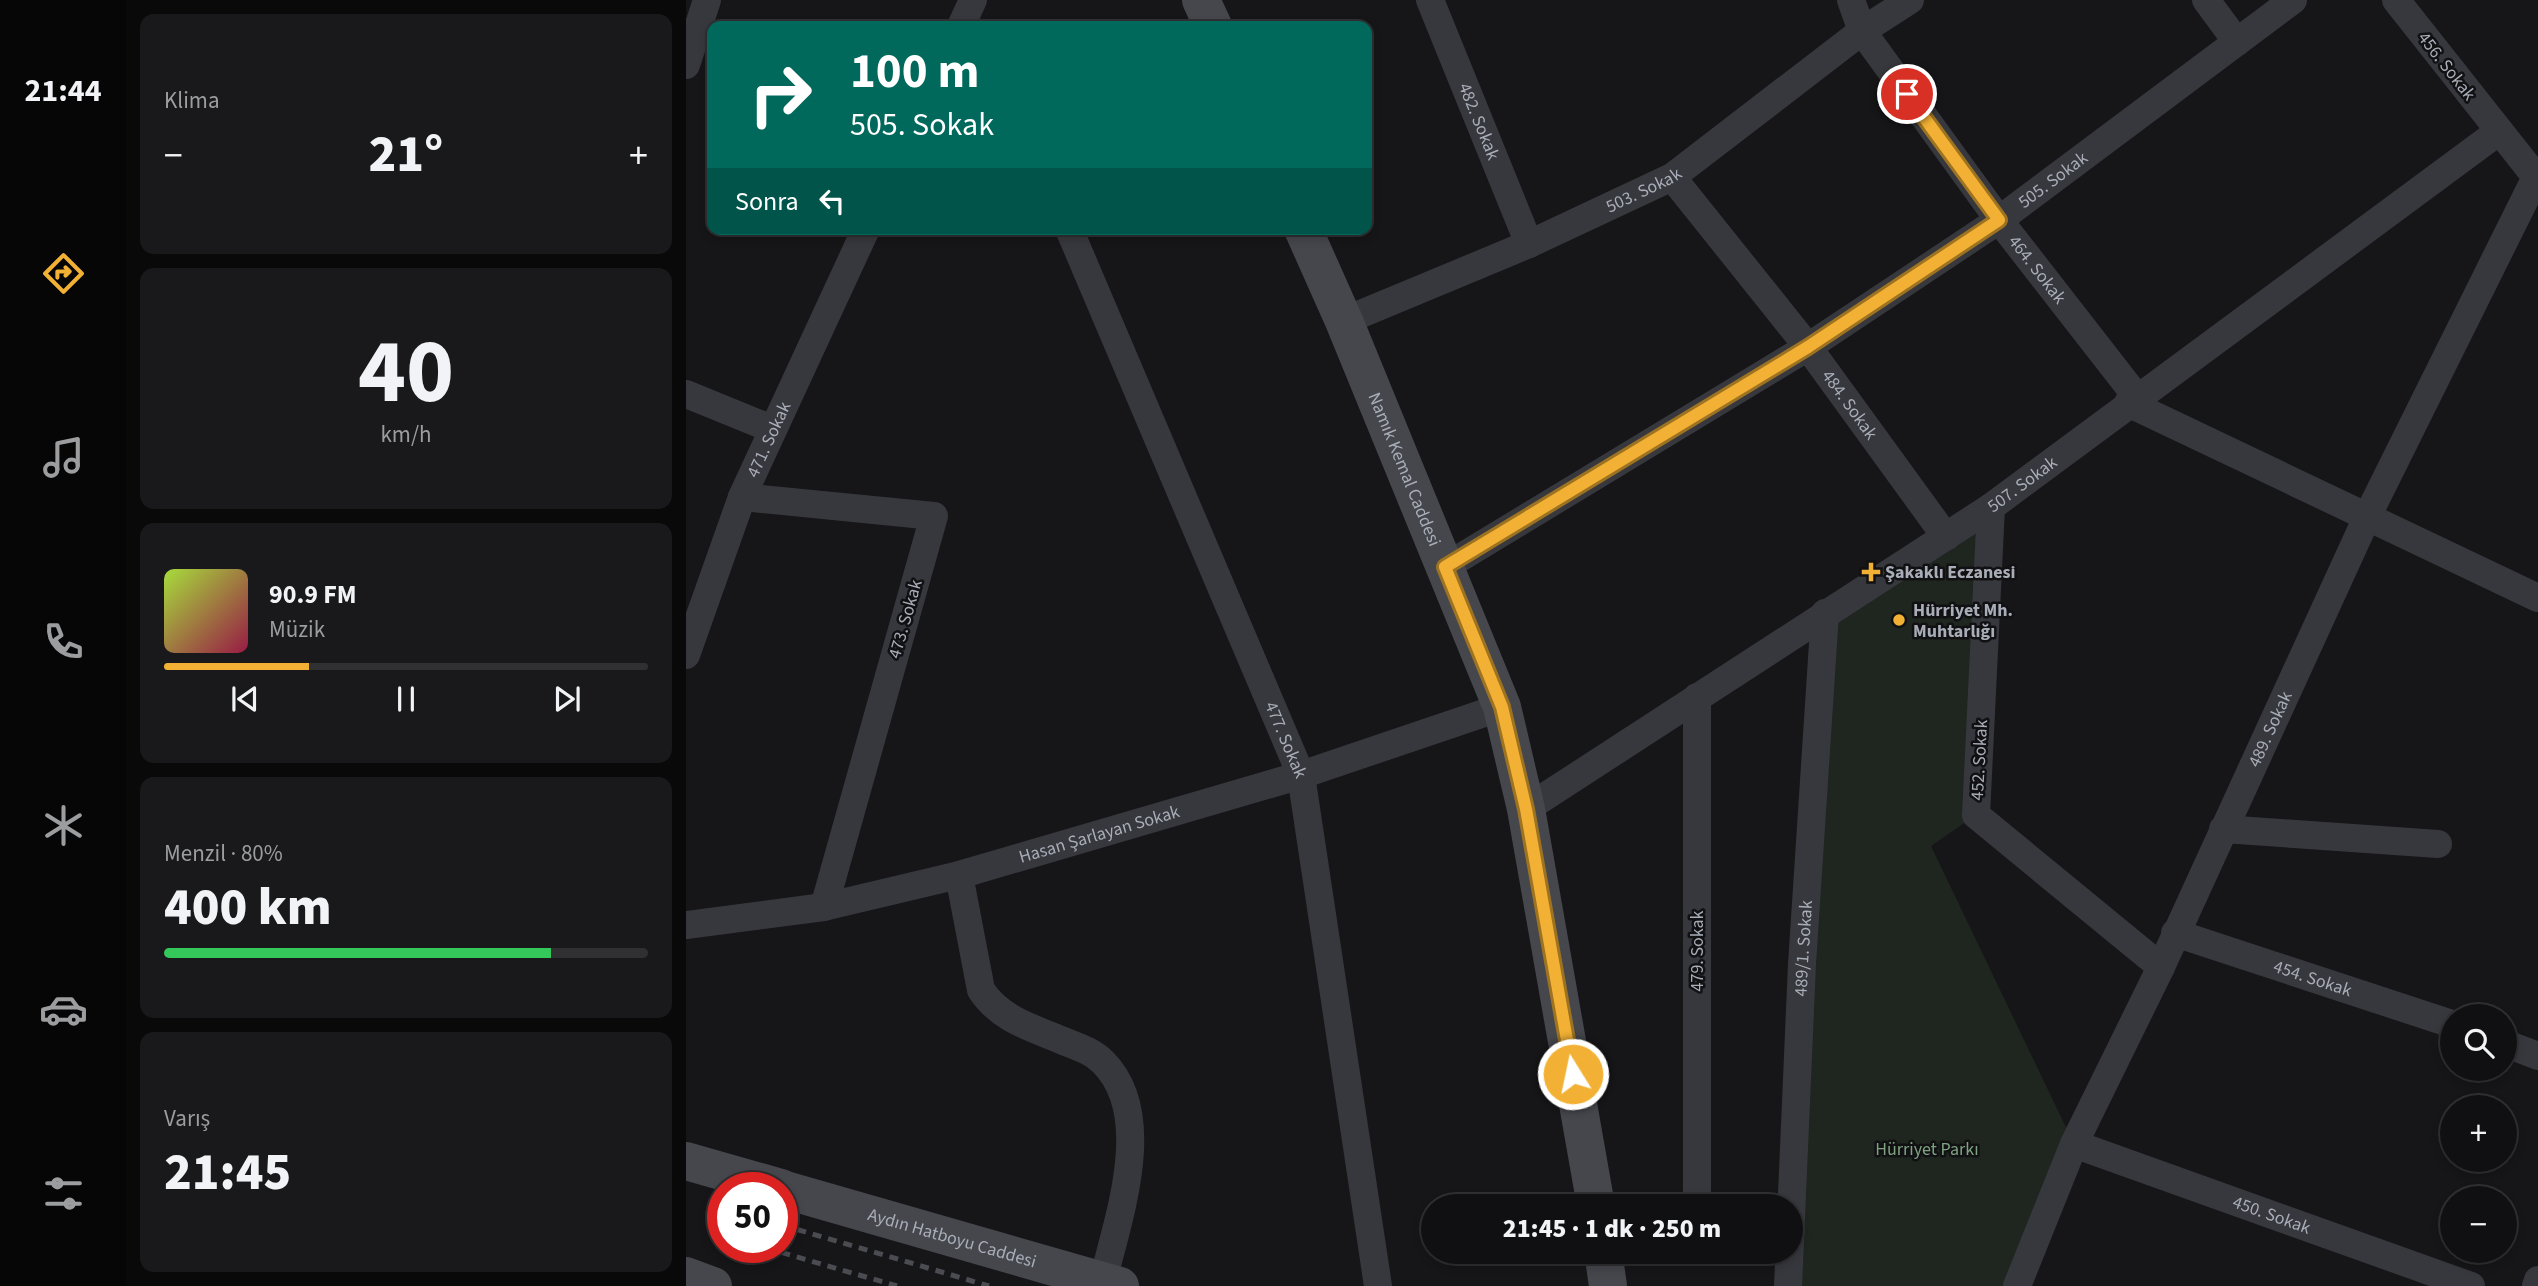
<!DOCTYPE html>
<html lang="tr">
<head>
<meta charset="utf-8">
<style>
	body { margin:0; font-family:"Source Sans 3",sans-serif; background:#19191b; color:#f1f3f6; height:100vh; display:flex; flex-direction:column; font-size:26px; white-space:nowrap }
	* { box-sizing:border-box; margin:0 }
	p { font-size:23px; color:#9c9d9f }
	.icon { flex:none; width:38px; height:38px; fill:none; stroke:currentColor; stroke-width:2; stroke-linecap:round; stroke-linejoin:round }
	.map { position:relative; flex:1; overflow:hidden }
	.side { display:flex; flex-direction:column; gap:14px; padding:14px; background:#09090a; width:560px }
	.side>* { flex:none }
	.hud { position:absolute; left:21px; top:21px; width:665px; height:214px; border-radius:14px; box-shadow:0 4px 10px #0003,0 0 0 2px #303032; background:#00695c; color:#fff; overflow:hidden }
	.controls { position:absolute; left:1754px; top:1004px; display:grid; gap:14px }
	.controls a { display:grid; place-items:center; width:77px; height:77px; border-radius:50%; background:#101012; box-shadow:0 4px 10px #0003,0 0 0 2px #303032; font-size:35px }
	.speed { position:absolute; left:21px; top:1172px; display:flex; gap:14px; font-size:35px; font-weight:700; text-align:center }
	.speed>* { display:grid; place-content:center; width:91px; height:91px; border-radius:50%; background:#101012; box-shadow:0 4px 10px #0003,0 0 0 2px #303032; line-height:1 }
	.speed .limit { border:10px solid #d22; background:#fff; color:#111 }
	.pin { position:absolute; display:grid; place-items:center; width:60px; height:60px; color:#fff; margin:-30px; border:4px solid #fff; border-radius:50%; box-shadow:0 2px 7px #0007 }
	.me { position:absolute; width:77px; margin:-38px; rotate:350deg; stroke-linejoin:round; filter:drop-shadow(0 0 5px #0008) }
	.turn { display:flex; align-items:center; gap:24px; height:147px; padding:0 28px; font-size:32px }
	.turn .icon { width:91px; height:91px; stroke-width:2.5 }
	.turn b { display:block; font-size:49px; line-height:60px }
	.then { display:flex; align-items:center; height:66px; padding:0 28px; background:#0003; gap:14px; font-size:26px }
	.big { font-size:52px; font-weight:800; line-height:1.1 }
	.side .widget { flex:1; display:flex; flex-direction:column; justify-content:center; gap:10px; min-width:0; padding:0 24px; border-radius:14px; background:#19191b }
	.side .dial { align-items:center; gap:0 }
	.dial b { font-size:91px; line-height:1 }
	.song { display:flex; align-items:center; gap:21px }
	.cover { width:84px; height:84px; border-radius:10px; background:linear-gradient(135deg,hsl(80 70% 55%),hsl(340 70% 35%)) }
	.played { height:7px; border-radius:4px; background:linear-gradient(90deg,#f2b134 30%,#303032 30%) }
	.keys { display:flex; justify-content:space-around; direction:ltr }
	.heat { display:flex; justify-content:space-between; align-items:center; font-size:38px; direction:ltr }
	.charge { height:10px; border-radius:5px; background:linear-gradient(90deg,#34c759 80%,#303032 0) }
	.trip { position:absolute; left:735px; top:1194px; width:382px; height:70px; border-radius:35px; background:#101012; box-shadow:0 4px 10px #0003,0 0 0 2px #303032; font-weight:800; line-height:70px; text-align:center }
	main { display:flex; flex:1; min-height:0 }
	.dock { display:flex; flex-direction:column; width:126px; justify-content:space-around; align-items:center; background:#060607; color:#9c9d9f }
	.dock .icon { width:49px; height:49px }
	.dock .on { color:#f2b134 }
	.dock b { font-size:32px; color:#f1f3f6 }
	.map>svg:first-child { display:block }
	.green { fill:#1e261f }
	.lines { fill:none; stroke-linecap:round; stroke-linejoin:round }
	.street { stroke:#37383d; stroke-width:28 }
	.secondary { stroke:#45474d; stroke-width:38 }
	.rail { stroke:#4a4c52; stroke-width:5; stroke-dasharray:9 7; stroke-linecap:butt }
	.route-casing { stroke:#9d7322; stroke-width:18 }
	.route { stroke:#f2b134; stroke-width:12 }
	.poi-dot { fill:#f2b134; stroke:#111113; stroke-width:2.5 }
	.labels { text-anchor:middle; stroke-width:5; stroke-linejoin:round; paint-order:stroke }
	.street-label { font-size:18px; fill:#a8adb8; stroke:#111113 }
	.poi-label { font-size:18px; font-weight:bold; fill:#a8adb8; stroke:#111113; text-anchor:start }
	.park-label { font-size:18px; fill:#7fa381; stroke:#111113 }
</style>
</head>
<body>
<main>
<nav class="dock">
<b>21:44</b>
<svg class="icon on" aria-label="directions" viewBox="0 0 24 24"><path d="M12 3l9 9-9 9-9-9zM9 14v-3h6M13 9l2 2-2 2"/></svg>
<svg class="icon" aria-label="music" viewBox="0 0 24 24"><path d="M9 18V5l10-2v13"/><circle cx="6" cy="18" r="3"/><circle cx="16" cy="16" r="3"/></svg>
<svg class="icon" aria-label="phone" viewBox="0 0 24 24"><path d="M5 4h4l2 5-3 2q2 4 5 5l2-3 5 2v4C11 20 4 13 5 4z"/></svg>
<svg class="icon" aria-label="climate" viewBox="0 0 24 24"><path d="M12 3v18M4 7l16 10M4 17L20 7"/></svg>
<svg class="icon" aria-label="car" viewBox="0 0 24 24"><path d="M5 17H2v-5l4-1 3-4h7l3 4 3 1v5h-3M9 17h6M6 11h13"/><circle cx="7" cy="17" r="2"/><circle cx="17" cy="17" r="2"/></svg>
<svg class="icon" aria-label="filters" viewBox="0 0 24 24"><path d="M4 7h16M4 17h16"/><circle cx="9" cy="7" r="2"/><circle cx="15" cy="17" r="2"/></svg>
</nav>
<section class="side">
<div class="widget"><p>Klima</p>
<div class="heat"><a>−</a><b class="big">21°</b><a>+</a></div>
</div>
<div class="widget dial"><b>40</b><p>km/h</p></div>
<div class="widget">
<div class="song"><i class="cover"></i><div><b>90.9 FM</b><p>Müzik</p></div></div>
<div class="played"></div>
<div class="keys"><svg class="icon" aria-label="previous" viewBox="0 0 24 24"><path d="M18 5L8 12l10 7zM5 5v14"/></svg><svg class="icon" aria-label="pause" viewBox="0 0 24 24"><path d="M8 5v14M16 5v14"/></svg><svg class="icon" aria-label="next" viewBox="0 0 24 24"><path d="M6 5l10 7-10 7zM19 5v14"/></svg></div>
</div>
<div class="widget"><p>Menzil · 80%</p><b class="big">400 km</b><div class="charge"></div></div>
<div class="widget"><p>Varış</p><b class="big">21:45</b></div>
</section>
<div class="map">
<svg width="1852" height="1286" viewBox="0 0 1852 1286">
	<rect width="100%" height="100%" fill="#161618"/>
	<path class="green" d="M1305 507 1290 815 1245 846 1388 1144 1331 1286H1099L1139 613Z"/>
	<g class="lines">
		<g class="street">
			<path id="s1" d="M744 0 843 244"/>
			<path id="s2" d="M1165 0 1176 31 1313 220 1450 396"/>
			<path d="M1520 0 1551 42"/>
			<path d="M275 26 287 0"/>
			<path d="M0 65 21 0"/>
			<path id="s3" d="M986 177 1122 347 1260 537"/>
			<path id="s4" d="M383 229 615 775 692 1286"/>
			<path id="s5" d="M658 321 843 244 986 177 1176 31 1224 0"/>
			<path d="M0 394 86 429"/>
			<path d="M1442 403 1852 598"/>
			<path d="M56 497 248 516 138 907"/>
			<path d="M1305 507 1290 815 1475 967"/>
			<path id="s6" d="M759 567 1122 347 1313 220 1607 0"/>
			<path id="s7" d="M0 655 56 497 180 229"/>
			<path id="s8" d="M840 809 1305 507 1812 132"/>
			<path d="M1537 829 1752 844"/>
			<path d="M273 875 295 990C314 1019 344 1027 375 1040 389 1046 405 1050 417 1062 470 1115 432 1218 417 1281"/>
			<path id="s9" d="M0 925 138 907 273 875 615 775 816 707"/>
			<path id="s10" d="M1489 933 1766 1024"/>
			<path d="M1818 1043 1852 1056"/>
			<path id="s11" d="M1388 1144 1785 1286"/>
			<path d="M1011 1206V697"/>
			<path id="s12" d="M1102 1286 1116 964 1139 613"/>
			<path id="s13" d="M1331 1286 1388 1144 1475 967 1682 515 1850 177 1710 0"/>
			<path d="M1850 1286 1852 1280"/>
		</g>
		<g class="secondary">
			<path d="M515 0 527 26"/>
			<path id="s14" d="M617 229 658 321 816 707 840 809 910 1206"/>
			<path d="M0 1161 95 1188"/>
			<path id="s15" d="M96 1189 434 1286"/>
			<path d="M917 1251 922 1286"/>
			<path d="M0 1276 27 1286"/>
		</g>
		<g class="rail">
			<path d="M96 1225 303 1286"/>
			<path d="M34 1234 37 1235"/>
			<path d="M80 1248 211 1286"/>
		</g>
	</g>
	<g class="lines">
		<g class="route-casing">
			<path id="route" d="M887 1074 840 809 816 707 759 567 1122 347 1313 220 1221 94"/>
		</g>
		<use href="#route" class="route"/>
	</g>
	<g class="poi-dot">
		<path d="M1181.5 561.5h7v7h7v7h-7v7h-7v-7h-7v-7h7z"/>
		<circle cx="1213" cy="620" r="7"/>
	</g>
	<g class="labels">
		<g class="street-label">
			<text transform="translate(1761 66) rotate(52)" y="6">456. Sokak</text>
			<text dy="6" stroke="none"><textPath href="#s1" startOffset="131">482. Sokak</textPath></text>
			<text dy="6" stroke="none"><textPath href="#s6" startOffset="721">505. Sokak</textPath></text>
			<text dy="6" stroke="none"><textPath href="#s5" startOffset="327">503. Sokak</textPath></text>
			<text dy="6" stroke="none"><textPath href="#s2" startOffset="329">464. Sokak</textPath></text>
			<text dy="6" stroke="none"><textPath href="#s3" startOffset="289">484. Sokak</textPath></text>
			<text dy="6" stroke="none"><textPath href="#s7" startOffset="231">471. Sokak</textPath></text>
			<text dy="6" stroke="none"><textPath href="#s14" startOffset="261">Namık Kemal Caddesi</textPath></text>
			<text dy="6" stroke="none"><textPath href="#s8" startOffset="593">507. Sokak</textPath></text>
			<text transform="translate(219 619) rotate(-74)" y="6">473. Sokak</text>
			<text dy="6" stroke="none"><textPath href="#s13" startOffset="612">489. Sokak</textPath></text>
			<text dy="6" stroke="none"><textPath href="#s4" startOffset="555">477. Sokak</textPath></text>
			<text transform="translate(1293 760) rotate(-87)" y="6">452. Sokak</text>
			<text dy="6" stroke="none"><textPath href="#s9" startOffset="424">Hasan Şarlayan Sokak</textPath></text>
			<text dy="6" stroke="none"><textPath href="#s12" startOffset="338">489/1. Sokak</textPath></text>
			<text transform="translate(1011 951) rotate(-90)" y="6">479. Sokak</text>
			<text dy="6" stroke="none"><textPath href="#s10" startOffset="145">454. Sokak</textPath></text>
			<text dy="6" stroke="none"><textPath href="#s11" startOffset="210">450. Sokak</textPath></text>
			<text dy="6" stroke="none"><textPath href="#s15" startOffset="177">Aydın Hatboyu Caddesi</textPath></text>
		</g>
		<g class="poi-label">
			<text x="1199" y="578">Şakaklı Eczanesi</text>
			<text x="1227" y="616">Hürriyet Mh.<tspan x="1227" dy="21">Muhtarlığı</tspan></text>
		</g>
		<g class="park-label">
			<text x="1241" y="1155">Hürriyet Parkı</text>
		</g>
	</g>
</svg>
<div class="controls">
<a><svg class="icon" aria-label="search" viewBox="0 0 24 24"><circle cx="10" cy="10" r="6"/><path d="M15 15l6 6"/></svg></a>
<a>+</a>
<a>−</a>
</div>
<div class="speed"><div class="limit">50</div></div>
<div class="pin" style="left:1221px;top:94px;background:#d93025"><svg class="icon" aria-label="arrive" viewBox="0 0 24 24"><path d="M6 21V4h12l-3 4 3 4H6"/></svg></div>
<svg class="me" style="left:887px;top:1074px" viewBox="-20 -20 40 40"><circle r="17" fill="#f2b134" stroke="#fff" stroke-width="3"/><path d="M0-11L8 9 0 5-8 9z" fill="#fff"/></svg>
<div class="trip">21:45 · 1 dk · 250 m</div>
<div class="hud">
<div class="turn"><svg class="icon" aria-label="right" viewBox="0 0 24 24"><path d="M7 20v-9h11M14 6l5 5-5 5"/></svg><div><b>100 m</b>505. Sokak</div></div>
<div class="then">Sonra<svg class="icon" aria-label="left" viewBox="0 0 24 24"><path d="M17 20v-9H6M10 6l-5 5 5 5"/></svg></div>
</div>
</div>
</main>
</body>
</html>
